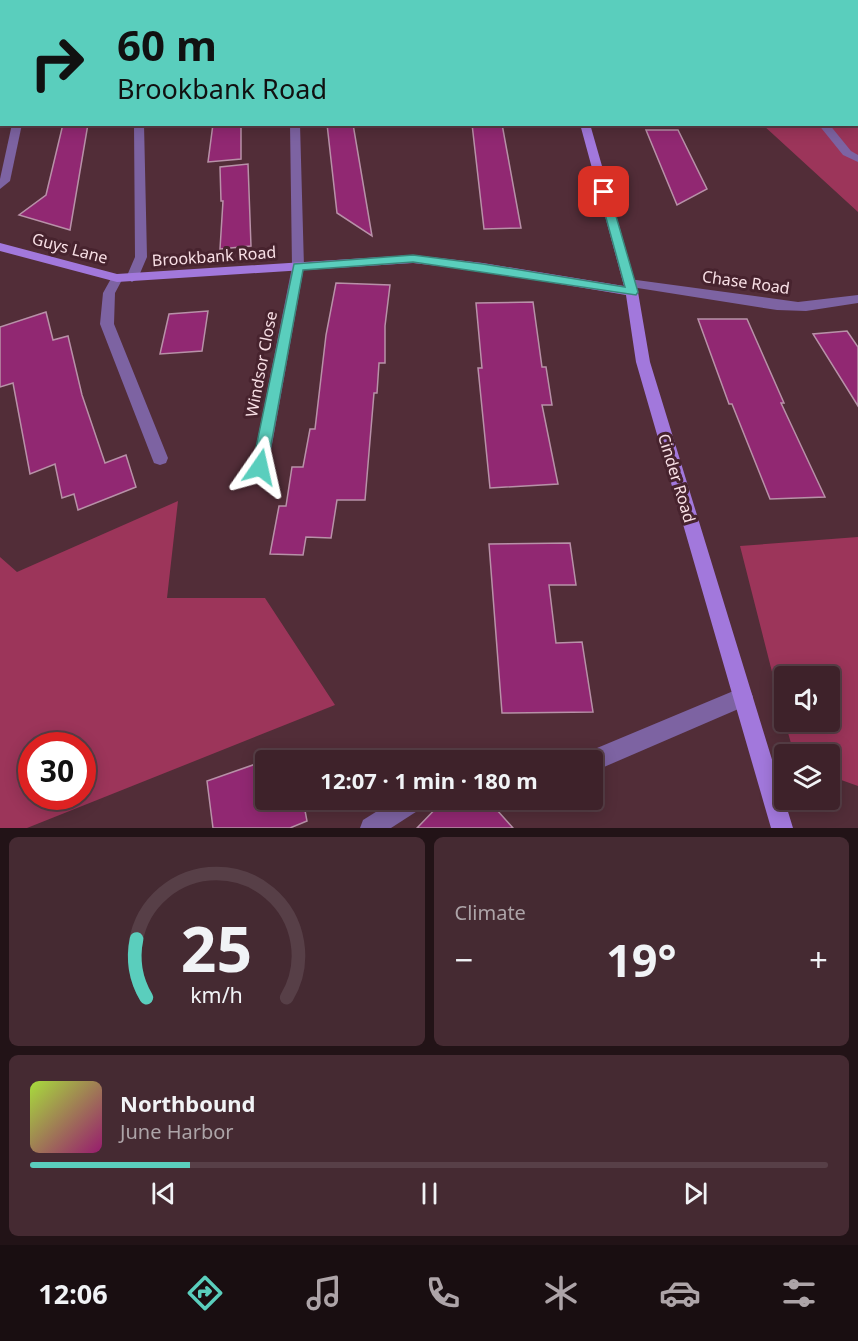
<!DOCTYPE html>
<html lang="en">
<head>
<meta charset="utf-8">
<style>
	body { margin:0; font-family:"Noto Sans",sans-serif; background:#452a32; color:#f1f3f6; height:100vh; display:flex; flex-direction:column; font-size:22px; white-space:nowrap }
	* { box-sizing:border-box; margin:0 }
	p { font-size:20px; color:#ada4a8 }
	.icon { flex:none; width:33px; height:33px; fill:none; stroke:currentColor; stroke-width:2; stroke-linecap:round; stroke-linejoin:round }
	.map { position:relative; height:828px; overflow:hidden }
	.side { display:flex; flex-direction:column; gap:9px; padding:9px; background:#221317; flex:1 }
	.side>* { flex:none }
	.top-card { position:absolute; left:0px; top:0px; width:858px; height:126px; box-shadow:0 3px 15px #0003,0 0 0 2px #573f47; background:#5acebd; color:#111; overflow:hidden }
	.fabs { position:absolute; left:774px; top:666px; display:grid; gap:12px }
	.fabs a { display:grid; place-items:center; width:66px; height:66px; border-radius:6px; background:#3e222a; box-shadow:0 3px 15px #0003,0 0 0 2px #573f47; font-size:30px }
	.speed { position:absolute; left:18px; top:732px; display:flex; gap:12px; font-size:30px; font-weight:700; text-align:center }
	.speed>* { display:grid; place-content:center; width:78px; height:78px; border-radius:50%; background:#3e222a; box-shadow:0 3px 15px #0003,0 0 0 2px #573f47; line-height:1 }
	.speed .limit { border:9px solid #d22; background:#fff; color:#111 }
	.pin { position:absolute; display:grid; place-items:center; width:51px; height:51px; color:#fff; margin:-26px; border-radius:12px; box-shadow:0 3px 9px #0006 }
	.me { position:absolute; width:66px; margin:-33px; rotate:11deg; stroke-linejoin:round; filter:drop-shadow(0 0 4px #0008) }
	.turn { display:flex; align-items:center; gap:21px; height:126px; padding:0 18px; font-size:27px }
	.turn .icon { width:78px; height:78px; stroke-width:2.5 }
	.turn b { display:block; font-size:42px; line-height:51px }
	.big { font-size:45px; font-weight:700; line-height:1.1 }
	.side .widget { flex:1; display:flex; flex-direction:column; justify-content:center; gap:9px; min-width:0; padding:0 21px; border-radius:9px; background:#452a32 }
	.side .dial { align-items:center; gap:0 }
	.dial svg { height:156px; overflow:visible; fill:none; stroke:#573f47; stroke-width:7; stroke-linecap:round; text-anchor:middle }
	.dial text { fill:#f1f3f6; stroke:none }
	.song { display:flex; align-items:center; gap:18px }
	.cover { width:72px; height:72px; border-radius:9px; background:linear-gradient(135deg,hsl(80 70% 55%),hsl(320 70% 35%)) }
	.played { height:6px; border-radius:3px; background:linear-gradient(90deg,#5acebd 20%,#573f47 20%) }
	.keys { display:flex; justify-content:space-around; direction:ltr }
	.heat { display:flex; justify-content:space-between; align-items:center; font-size:33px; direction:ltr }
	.side .tiles { flex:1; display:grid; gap:9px; grid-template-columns:1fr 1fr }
	.widget:last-child { grid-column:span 2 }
	.trip { position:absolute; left:255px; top:750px; width:348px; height:60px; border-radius:6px; background:#3e222a; box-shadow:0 3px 15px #0003,0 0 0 2px #573f47; font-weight:700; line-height:60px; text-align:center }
	.menu { display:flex; height:96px; justify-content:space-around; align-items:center; background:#190e11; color:#ada4a8 }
	.menu .icon { width:42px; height:42px }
	.menu .active { color:#5acebd }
	.menu b { font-size:27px; color:#f1f3f6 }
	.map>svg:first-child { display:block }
	.green { fill:#9c355a; fill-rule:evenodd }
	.building { fill:#912872; stroke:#b891a8; stroke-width:1.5 }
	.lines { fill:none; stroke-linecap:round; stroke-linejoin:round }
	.lane { fill:#7d63a2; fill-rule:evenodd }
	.street { fill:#7d63a2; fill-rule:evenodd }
	.secondary { fill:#a278dc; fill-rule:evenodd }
	.route { fill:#5acebd; stroke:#3a867b; stroke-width:1.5 }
	.labels { text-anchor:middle; stroke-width:6; stroke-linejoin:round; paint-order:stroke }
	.street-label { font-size:16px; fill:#f8dfe5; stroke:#47232e }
</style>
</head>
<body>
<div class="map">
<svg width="858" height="828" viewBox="0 0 858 828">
	<rect width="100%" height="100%" fill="#522d38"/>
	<g class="green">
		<path d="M699 0H858V212L763 125 856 124V2Z"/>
		<path d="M178 501 167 598H265L335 705 27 828H0V557L17 572ZM32 746H82V796H32Z"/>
		<path d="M858 537V786L830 776V754H794L785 722H830V676H784V719L740 546Z"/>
	</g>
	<g class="building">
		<path d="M63 124H88L70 230 19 215 46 195Z"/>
		<path d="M213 124H241V159L208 162Z"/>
		<path d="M327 124H353L372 236 337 213Z"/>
		<path d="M472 124H502L521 228 484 229Z"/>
		<path d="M646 130H678L707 189 677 205Z"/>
		<path d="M248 164 251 246 220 249 223 201H221L220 167Z"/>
		<path d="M336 283 390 285 385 326V363H379L377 393H374L365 500H337L331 538 306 537 303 555 270 554 279 506H286L292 467H303L310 429H315L326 335Z"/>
		<path d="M533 302 542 367H546L552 405H542L558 484 490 488 478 368H482L476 303Z"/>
		<path d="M208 311 202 351 160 354 169 314Z"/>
		<path d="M46 312 53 340 68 336 82 395 105 463 126 455 136 487 78 510 74 494 62 498 55 464 30 474 13 383 0 387V327Z"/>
		<path d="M698 319H747L784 403H781L825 497 770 499 732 404H729Z"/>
		<path d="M847 331 858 347V406L813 334Z"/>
		<path d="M570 543 576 585H549L556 643 582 642 593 712 502 713 489 544Z"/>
		<path d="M293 751 295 760H266V800H303L307 821 290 828H213L207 781Z"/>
		<path d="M444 800H488L513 828H417Z"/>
	</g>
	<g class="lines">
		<g class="lane">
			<rect x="729" y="0" width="8" height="2"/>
			<path d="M818 124H829L851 151 858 155V162L843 155Z"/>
			<path d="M743 687 750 690 753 697 750 704 597 770H592V760H556L560 753 567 749 597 748Z"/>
			<path d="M395 800H425L422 808 391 828H360L363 820Z"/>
		</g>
		<g class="street">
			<rect x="113" y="0" width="8" height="2"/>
			<rect x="0" y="18" width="2" height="4"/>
			<path d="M2 102V108L0 109V103Z"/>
			<path d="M12 124H22L10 181 0 189V179Z"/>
			<path d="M134 124H144L147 257 138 278 132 282 126 278 135 257Z"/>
			<path d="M290 124H300L304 267 268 467 266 472 260 474 254 472 252 467 292 267Z"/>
			<path d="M117 274 123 278 115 293 114 324 168 458 166 463 160 465 154 463 152 458 100 324 103 293 113 275Z"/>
			<path d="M629 279 798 302 858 295V303L806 311 777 310 625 286 623 283 625 280Z"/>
		</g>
		<g class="secondary">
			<rect x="545" y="0" width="8" height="2"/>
			<path d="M580 124H590L638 292 650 362 793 828H771L636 362 626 295 483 271 413 263 117 282 0 251V243L117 274 413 255 483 263 624 286Z"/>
		</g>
	</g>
	<path class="route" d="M604 189 609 192 638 292 636 295 413 262 303 270 267 467 265 472H255L252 467 294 264 413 255 483 264 625 287 599 192Z"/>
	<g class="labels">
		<g class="street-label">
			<text transform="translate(70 248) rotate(15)" y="6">Guys Lane</text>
			<text transform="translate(214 256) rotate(-4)" y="6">Brookbank Road</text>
			<text transform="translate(746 282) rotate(8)" y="6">Chase Road</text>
			<text transform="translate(261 364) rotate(-79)" y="6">Windsor Close</text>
			<text transform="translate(677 478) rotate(73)" y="6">Cinder Road</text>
		</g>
	</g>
</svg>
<div class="fabs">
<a><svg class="icon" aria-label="sound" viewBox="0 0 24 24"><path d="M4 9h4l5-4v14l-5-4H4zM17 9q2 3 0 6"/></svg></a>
<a><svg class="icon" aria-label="layers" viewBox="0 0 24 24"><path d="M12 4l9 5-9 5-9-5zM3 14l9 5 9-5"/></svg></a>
</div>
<div class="speed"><div class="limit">30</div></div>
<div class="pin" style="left:604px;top:192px;background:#d93025"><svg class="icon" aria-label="arrive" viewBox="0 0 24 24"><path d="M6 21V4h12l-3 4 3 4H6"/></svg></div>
<svg class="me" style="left:260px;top:467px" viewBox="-20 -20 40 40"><path d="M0-17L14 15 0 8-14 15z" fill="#5acebd" stroke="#fff" stroke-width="4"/></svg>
<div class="trip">12:07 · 1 min · 180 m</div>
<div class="top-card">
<div class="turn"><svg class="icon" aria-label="right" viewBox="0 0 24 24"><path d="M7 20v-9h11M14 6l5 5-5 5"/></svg><div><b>60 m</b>Brookbank Road</div></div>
</div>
</div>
<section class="side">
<div class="tiles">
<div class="widget dial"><svg viewBox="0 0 100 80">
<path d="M14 69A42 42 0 1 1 86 69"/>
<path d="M14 69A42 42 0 0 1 9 39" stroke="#5acebd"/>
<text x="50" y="56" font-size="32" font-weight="700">25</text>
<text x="50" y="72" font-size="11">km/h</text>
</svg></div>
<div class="widget"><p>Climate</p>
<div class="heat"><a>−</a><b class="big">19°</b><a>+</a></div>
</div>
<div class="widget">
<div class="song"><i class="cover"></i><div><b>Northbound</b><p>June Harbor</p></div></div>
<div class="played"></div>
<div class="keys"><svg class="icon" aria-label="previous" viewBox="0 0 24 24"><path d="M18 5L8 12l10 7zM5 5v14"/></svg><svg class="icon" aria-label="pause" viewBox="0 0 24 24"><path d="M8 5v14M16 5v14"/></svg><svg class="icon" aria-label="next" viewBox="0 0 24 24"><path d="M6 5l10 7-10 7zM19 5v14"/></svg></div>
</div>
</div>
</section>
<nav class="menu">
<b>12:06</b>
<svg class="icon active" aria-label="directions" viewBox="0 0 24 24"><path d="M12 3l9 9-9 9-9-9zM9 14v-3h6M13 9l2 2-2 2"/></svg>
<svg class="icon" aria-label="music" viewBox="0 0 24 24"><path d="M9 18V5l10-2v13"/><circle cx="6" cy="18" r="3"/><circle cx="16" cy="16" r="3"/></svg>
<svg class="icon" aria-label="phone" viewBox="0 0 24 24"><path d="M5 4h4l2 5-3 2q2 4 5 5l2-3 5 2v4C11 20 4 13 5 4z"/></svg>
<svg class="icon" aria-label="climate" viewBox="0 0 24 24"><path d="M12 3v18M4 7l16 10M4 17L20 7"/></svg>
<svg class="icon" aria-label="car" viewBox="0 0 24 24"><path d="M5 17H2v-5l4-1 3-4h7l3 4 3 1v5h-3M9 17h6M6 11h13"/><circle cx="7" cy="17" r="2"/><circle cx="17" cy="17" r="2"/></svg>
<svg class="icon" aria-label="filters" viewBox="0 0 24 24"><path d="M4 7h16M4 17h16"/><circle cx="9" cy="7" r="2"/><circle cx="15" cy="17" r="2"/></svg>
</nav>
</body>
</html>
